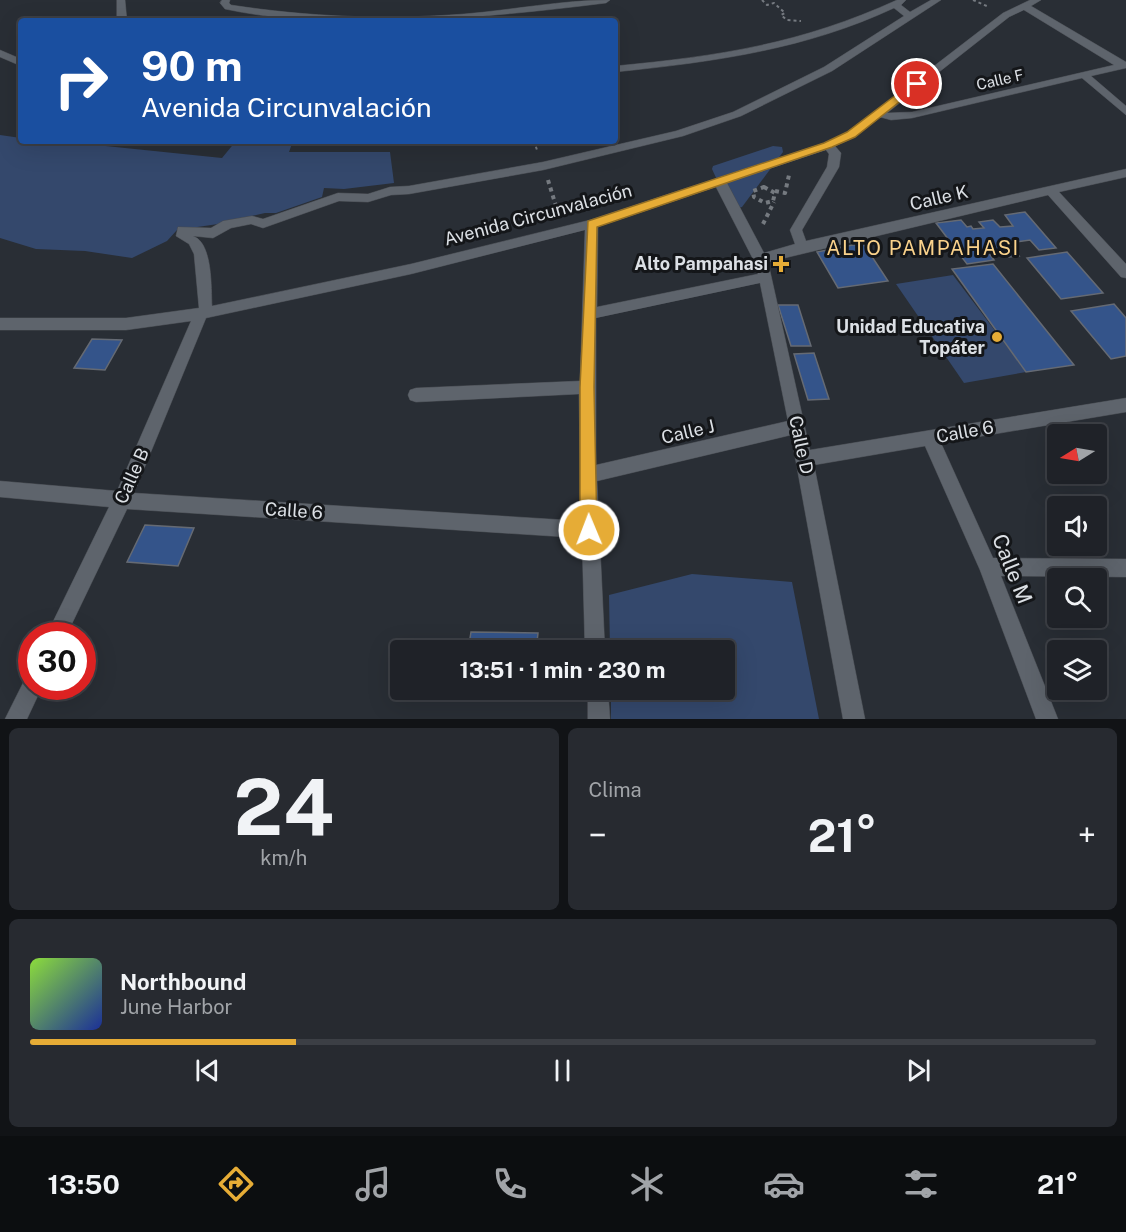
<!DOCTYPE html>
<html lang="es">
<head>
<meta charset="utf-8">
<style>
	body { margin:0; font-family:"Public Sans",sans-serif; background:#272a30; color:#f1f3f6; height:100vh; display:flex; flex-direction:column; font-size:22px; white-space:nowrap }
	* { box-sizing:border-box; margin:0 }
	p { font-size:20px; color:#a1a4a8 }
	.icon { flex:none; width:33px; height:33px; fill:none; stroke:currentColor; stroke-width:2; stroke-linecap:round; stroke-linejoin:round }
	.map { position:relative; height:719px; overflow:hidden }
	.drawer { display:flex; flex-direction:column; gap:9px; padding:9px; background:#111316; flex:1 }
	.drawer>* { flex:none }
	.banner { position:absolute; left:18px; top:18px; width:600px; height:126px; border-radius:6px; box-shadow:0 6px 24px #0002,0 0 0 2px #3c3f45; background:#1a4fa0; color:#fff; overflow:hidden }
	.needle { width:39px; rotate:259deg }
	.controls { position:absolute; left:1047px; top:424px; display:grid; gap:12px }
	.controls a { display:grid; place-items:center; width:60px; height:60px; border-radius:6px; background:#1f2228; box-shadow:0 6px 24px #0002,0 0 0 2px #3c3f45; font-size:30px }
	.speed { position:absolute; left:18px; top:622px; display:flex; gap:12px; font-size:30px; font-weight:700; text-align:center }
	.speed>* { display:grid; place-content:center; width:78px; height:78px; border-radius:50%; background:#1f2228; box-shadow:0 6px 24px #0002,0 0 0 2px #3c3f45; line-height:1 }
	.speed .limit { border:9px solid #d22; background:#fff; color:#111 }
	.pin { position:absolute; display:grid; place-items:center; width:51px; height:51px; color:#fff; margin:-26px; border:3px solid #fff; border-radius:50%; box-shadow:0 2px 6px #0007 }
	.me { position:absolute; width:66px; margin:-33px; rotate:359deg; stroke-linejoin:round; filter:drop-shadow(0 0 4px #0008) }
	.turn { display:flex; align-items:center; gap:21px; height:126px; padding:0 24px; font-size:27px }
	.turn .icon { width:78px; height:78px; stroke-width:2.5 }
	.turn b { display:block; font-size:42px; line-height:51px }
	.big { font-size:45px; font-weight:700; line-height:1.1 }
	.drawer .widget { flex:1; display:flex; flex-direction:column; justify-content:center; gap:9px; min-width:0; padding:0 21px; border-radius:9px; background:#272a30 }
	.drawer .dial { align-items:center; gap:0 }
	.dial b { font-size:78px; line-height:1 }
	.song { display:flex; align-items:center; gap:18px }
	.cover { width:72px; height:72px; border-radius:9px; background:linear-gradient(135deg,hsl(90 70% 55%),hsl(230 70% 35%)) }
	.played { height:6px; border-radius:3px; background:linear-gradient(90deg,#e6ac36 25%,#3c3f45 25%) }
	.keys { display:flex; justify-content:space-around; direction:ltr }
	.heat { display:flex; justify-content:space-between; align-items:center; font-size:33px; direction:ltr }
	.drawer .tiles { flex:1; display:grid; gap:9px; grid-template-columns:1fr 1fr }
	.widget:last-child { grid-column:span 2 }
	.trip { position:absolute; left:390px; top:640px; width:345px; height:60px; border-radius:6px; background:#1f2228; box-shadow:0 6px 24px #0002,0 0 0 2px #3c3f45; font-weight:700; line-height:60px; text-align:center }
	.tabs { display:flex; height:96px; justify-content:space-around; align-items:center; background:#0c0e10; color:#a1a4a8 }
	.tabs .icon { width:42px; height:42px }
	.tabs .active { color:#e6ac36 }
	.tabs b { font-size:27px; color:#f1f3f6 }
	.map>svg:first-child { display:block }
	.green { fill:#34486c }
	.building { fill:#34548a; stroke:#656a73; stroke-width:1.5 }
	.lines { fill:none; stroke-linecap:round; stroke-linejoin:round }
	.minor-casing { stroke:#474b51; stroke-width:1 }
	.path-far1 { stroke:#757a80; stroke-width:2; stroke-dasharray:3 3; stroke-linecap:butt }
	.path { stroke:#757a80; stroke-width:4; stroke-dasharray:4 4; stroke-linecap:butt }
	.minor { fill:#5e646c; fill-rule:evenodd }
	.route { fill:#e6ac36; stroke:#967023; stroke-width:1.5 }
	.poi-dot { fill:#e6ac36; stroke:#141619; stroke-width:2 }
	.labels { text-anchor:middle; stroke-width:6; stroke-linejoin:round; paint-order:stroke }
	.far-street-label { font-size:15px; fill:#dce0e5; stroke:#141619 }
	.street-label { font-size:18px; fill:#dce0e5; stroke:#141619 }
	.poi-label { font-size:18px; font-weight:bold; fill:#dce0e5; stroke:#141619; text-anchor:end }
	.neighbourhood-label { font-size:20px; letter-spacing:1.5px; fill:#fad28b; stroke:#141619 }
	.near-street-label { font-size:21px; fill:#dce0e5; stroke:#141619 }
</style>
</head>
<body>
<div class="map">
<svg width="1126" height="719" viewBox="0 0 1126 719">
	<rect width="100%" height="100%" fill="#292e35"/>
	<g class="green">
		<path d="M0 135 21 138V141H57L222 158 236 141H293L289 152H390L394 183 344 189 324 188 322 197 276 213H265L218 224 177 230 167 241 132 258 85 251 36 249 0 238Z"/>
		<path d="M773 146 782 147 783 152 742 207 738 208 728 204 712 169 713 166Z"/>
		<path d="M953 275 1026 372 964 383 896 284Z"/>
		<path d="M692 574 792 582 819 719H611V690H724V651H610L609 595Z"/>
	</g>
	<g class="building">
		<path d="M1025 212 1056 248 1039 250 1030 240 1008 243 1019 256 1009 257 1004 253 990 255 994 260 967 264 936 223 961 220 967 227 971 226 973 229 984 228 979 222 993 220 1000 227 1013 226 1005 215Z"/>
		<path d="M863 243 888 281 838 288 817 252Z"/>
		<path d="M1067 252 1103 293 1061 299 1027 258Z"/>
		<path d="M993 264 1074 365 1026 372 952 269Z"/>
		<path d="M1114 304 1126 318V356L1111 359 1071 311Z"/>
		<path d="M778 305H798L811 346H791Z"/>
		<path d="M92 339 122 340 105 370 74 368Z"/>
		<path d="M814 353 829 399 808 400 794 354Z"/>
		<path d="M145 525 194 528 178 566 127 562Z"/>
		<path d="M471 632 538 633 536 651H468Z"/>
		<path d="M463 690H520L514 697 463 695Z"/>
	</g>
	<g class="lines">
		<g class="minor-casing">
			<g id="minor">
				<path d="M117 0H125L127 21H117Z"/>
				<path d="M222 0H230L229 3 231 5C309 17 386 20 464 14 513 10 562 0 610 0L606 3C526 13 447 21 365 21 318 21 271 19 225 9L220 3Z"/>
				<path d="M897 0H906L901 5 910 12 931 0H941L832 71 741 116 683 136 543 170 409 194 391 195 368 202 339 201 263 228 251 224 231 228 213 238 193 236C213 243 211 288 212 306L411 264 590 220 824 143 847 133 1003 13 1030 0H1041L1031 6 1126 62V68L1091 76 1126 106V115L1082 78 912 118 891 120 880 117 855 137 835 146 841 153 839 167 802 230 806 241 1126 169V177L1059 192 1126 264V278L1121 277 1048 195 768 262 810 450 1126 398V412L941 443 993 558 1126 559V577L1001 576 1058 719H1036L980 570 925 446 814 465 865 719H843L791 435 597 481 605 651H585L582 538 127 509 66 636H46L109 507 0 497V481L117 491 191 321 126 330H0V318H126L199 308 194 254 189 244 176 236 178 227 211 228 223 221 252 216 263 219 338 193 368 194 390 187 409 186 543 162 676 131 733 112 824 67 904 16 894 8C804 50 712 62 615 72V66C720 56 800 44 897 0ZM1024 10 1114 65 912 112 887 113 1009 17ZM826 150 829 154 827 167 790 230 795 244 764 253 727 183ZM716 187 753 259 758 274 597 307 598 227ZM585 230 580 381 416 388 410 390 408 395 410 400 416 402 579 394 581 521 134 493 206 318 411 274ZM760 283 788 421 596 465V318Z"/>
				<path d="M0 50 21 59V66L0 57Z"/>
				<path d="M32 676V687H42L27 719H5L25 679Z"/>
				<path d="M588 690H608L610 719H588Z"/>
			</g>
		</g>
		<g class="path-far1">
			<path d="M762 0 767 5 774 3 785 13 781 15 787 20 801 21"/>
			<path d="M973 0 989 7"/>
			<path d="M534 141 537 150"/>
		</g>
		<g class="path">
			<path d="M548 180 559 216"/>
			<path d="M764 187 775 193 773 201 765 203 754 197 753 191Z"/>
			<path d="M775 191 785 193 789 175"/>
			<path d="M763 224 774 202"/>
		</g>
		<use href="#minor" class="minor"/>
	</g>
	<path class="route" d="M913 82 922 84 855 137 832 147 597 227 594 387 597 530 594 536 589 538 583 536 580 530V387L588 221 824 143 847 132Z"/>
	<g class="poi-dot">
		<path d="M778 255h6v6h6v6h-6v6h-6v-6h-6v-6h6z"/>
		<circle cx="997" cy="337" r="6"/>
	</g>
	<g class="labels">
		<g class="far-street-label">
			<text transform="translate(1000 80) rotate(-13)" y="5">Calle F</text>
		</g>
		<g class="street-label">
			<text transform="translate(939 198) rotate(-13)" y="6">Calle K</text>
			<text transform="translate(538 215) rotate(-15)" y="6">Avenida Circunvalación</text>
			<text transform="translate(688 432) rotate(-13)" y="6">Calle J</text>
			<text transform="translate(965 432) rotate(-10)" y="6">Calle 6</text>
			<text transform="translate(801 445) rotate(78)" y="6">Calle D</text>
			<text transform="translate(132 476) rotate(-66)" y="6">Calle B</text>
			<text transform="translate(294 511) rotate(4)" y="6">Calle 6</text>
		</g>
		<g class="poi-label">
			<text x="768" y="270">Alto Pampahasi</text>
			<text x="985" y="333">Unidad Educativa<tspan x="985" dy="21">Topáter</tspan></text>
		</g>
		<g class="neighbourhood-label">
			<text x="923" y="255">ALTO PAMPAHASI</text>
		</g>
		<g class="near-street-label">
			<text transform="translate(1012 569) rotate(68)" y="7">Calle M</text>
		</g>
	</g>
</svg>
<div class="controls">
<a><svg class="needle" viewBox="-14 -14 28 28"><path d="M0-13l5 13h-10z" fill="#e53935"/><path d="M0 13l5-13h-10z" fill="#a1a4a8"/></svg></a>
<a><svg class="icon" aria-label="sound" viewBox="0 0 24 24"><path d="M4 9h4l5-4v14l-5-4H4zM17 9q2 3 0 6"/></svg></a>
<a><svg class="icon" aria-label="search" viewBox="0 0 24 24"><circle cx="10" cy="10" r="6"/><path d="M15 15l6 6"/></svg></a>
<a><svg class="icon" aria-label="layers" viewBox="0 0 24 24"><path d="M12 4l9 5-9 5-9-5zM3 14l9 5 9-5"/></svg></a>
</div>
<div class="speed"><div class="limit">30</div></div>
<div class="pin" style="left:917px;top:84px;background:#d93025"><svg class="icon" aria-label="arrive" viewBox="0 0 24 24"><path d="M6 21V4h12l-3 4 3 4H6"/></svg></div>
<svg class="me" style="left:589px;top:530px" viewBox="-20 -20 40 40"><circle r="17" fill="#e6ac36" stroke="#fff" stroke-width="3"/><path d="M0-11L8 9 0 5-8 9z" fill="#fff"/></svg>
<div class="trip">13:51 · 1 min · 230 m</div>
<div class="banner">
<div class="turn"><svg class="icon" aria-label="right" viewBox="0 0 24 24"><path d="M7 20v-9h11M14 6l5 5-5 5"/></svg><div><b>90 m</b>Avenida Circunvalación</div></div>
</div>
</div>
<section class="drawer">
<div class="tiles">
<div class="widget dial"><b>24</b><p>km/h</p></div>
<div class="widget"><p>Clima</p>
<div class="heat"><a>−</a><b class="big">21°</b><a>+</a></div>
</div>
<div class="widget">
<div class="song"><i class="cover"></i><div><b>Northbound</b><p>June Harbor</p></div></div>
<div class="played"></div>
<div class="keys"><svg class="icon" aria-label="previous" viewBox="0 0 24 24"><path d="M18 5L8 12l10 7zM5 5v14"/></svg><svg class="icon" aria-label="pause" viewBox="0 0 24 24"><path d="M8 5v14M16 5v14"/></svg><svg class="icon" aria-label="next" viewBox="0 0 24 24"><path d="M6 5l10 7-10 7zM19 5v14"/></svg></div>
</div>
</div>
</section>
<nav class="tabs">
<b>13:50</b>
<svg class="icon active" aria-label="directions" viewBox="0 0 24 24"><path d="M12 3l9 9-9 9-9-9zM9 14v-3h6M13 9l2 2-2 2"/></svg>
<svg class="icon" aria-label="music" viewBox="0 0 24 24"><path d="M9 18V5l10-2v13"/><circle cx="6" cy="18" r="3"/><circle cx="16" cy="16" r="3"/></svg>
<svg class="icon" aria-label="phone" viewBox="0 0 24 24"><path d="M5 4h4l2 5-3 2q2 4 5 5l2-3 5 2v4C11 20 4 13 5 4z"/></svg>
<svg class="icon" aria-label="climate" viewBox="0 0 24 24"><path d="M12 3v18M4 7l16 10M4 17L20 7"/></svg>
<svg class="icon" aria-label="car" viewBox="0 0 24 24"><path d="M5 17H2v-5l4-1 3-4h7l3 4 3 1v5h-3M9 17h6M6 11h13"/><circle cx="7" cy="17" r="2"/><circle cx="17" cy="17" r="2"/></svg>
<svg class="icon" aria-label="filters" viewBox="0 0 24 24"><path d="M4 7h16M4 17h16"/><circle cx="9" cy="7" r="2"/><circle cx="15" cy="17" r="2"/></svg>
<b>21°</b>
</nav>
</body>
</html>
